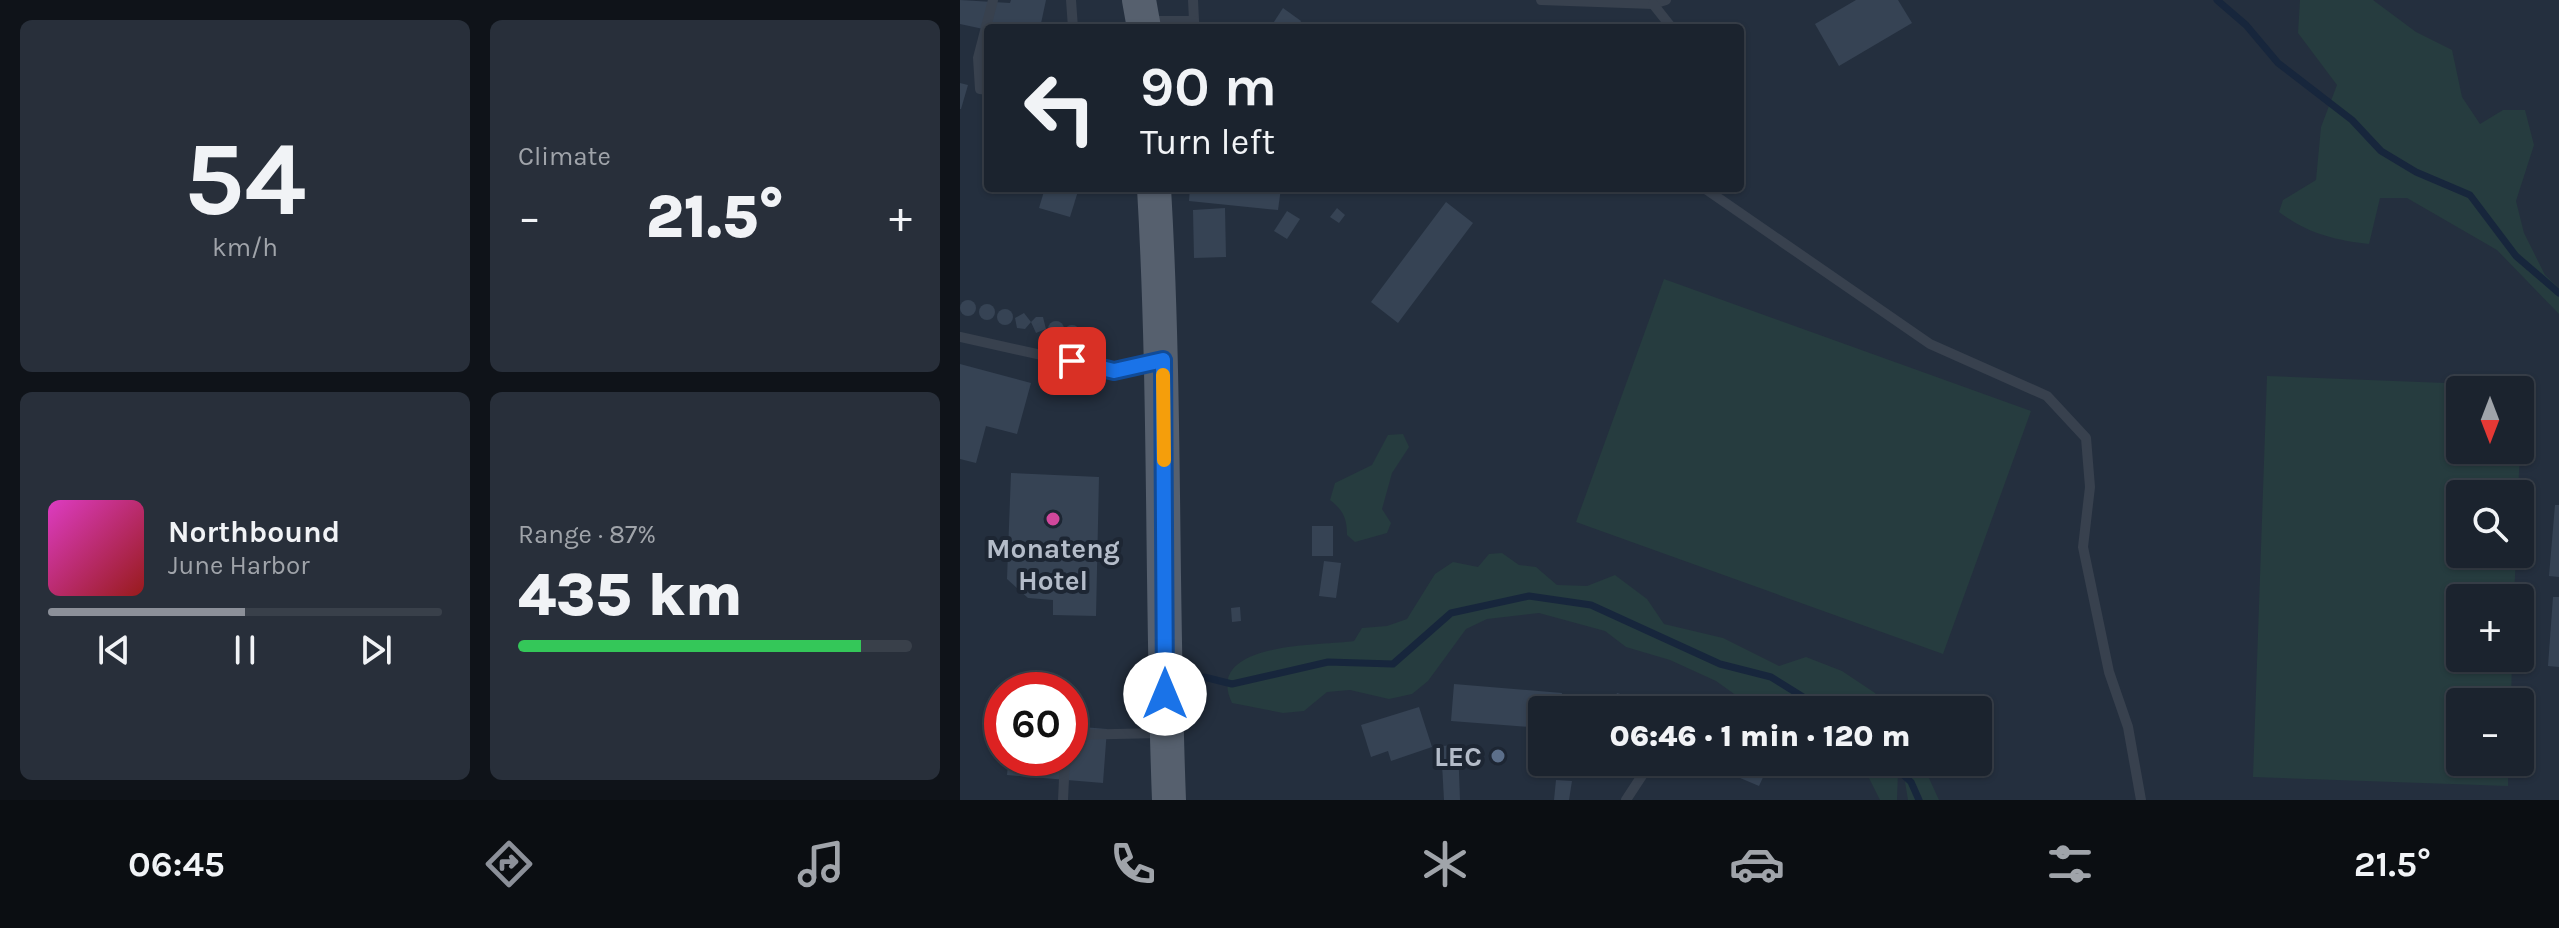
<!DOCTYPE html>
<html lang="en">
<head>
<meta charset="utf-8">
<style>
	body { margin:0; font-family:Karla,sans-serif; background:#282f3a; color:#f1f3f6; height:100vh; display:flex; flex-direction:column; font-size:30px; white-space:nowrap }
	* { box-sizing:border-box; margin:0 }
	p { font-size:26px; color:#a0a4aa }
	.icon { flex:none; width:44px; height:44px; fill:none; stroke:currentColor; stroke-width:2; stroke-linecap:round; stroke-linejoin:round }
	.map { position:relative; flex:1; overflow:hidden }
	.drawer { display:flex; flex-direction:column; gap:20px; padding:20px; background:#0f1319; width:960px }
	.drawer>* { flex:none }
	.hud { position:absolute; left:24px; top:24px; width:760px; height:168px; border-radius:8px; box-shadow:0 2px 6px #0004,0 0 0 2px #39404a; background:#1b232e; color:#f1f3f6; overflow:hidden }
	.needle { width:52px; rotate:180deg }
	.fabs { position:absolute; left:1486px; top:376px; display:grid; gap:16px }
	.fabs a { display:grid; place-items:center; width:88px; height:88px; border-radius:8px; background:#1b232e; box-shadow:0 2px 6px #0004,0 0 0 2px #39404a; font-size:40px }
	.speed { position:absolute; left:24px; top:672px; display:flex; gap:16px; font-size:40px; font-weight:700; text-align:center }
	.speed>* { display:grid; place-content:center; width:104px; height:104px; border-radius:50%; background:#1b232e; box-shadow:0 2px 6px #0004,0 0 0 2px #39404a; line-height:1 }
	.speed .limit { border:12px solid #d22; background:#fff; color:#111 }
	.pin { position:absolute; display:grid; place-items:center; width:68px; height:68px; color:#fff; margin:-34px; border-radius:16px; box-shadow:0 4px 12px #0006 }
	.me { position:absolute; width:88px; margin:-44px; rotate:0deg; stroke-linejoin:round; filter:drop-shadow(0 0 6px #0008) }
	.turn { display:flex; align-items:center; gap:28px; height:168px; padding:0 24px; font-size:36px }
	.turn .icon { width:104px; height:104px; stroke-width:2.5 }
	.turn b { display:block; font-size:56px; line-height:68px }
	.big { font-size:60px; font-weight:800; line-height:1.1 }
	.drawer .widget { flex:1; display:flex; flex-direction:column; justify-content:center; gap:12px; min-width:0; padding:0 28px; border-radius:12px; background:#282f3a }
	.drawer .dial { align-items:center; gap:0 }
	.dial b { font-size:104px; line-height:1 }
	.song { display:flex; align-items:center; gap:24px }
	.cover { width:96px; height:96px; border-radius:12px; background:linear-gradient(135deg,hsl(310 70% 55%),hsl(0 70% 35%)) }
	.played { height:8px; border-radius:4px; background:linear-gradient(90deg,#8c9099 50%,#39404a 50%) }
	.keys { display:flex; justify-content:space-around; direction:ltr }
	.heat { display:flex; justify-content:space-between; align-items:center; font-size:44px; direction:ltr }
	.charge { height:12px; border-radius:6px; background:linear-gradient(90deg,#34c759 87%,#39404a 0) }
	.drawer .tiles { flex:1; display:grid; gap:20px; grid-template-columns:repeat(2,1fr) }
	.trip { position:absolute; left:568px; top:696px; width:464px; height:80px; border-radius:8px; background:#1b232e; box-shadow:0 2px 6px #0004,0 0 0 2px #39404a; font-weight:800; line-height:80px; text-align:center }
	.menu { display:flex; height:128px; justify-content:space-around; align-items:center; background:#0b0e12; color:#a0a4aa }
	.menu .icon { width:56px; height:56px }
	.menu .on { color:#8c9099 }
	.menu b { font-size:36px; color:#f1f3f6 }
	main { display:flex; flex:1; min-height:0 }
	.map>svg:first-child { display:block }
	.green { fill:#263c3f }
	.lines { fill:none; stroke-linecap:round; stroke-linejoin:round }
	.stream { stroke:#17263c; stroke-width:7 }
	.building { fill:#364354 }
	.lane { stroke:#38414e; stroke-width:10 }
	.primary { stroke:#56606e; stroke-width:34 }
	.route-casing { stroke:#114b97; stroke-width:20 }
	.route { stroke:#1a73e8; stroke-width:14 }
	.slow { stroke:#f59e0b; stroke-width:14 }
	.hotel-dot { fill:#d1479c; stroke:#1d2633; stroke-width:3 }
	.service-dot { fill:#5c6f8a; stroke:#1d2633; stroke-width:3 }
	.labels { text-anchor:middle; stroke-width:8; stroke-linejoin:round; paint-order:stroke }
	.poi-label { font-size:28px; font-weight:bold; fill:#b4bcc9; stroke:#1d2633 }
</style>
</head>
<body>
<main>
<section class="drawer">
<div class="tiles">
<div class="widget dial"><b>54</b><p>km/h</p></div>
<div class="widget"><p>Climate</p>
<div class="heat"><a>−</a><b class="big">21.5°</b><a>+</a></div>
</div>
<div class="widget">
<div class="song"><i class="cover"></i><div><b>Northbound</b><p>June Harbor</p></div></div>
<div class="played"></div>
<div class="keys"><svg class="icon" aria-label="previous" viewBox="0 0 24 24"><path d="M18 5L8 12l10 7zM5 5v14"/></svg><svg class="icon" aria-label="pause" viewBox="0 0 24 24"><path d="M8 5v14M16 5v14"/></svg><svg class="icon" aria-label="next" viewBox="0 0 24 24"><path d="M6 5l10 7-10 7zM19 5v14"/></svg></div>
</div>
<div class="widget"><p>Range · 87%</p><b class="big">435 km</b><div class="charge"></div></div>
</div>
</section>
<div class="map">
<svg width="1599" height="800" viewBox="0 0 1599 800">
	<rect width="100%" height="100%" fill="#242f3e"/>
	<g class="green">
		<path d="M1340 0H1413L1456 32 1492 50 1502 97 1520 124 1543 110H1565L1574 145 1556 201 1564 233 1585 275 1599 288V314L1537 250 1447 198H1420L1409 244C1374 240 1347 233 1319 212L1323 200 1356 180 1361 127 1377 85 1338 33Z"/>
		<path d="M704 279 1071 411 983 654 616 522Z"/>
		<path d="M1307 376 1562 386 1560 442V390H1500V450H1560L1558 494H1500V554H1556L1554 598H1500V658H1552L1551 702H1500V762H1548V786L1293 777Z"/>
		<path d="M443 434 449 447 432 473 422 509 431 523 427 533 395 542 387 535C387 518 383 510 370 500L375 483 412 465 428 435Z"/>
		<path d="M542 553 559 565 576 567 597 585 627 586 655 575 687 599 704 624 763 638 819 666 846 657 882 671 915 693 926 710H819L777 696 756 681 710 660 666 647 645 631 579 613 527 619 506 629 468 681 452 694 429 699 390 690 367 692 344 711 323 713 272 703C242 640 365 646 394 641L402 628 427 626 447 619 475 574 493 562 518 567 529 554Z"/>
		<path d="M901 762H942L938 771 937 800H920Z"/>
		<path d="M944 776H968L979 800H948Z"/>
	</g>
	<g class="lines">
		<g class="stream">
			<path d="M1257 0 1286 25 1318 63 1392 120 1421 151 1456 172 1510 195 1556 256 1599 293"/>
			<path d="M244 677 272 684 368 662 433 664 491 613 569 596 631 605 760 664 811 677 864 710"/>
			<path d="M929 762 951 782 959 800"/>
		</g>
	</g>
	<g class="building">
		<path d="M0 0 50 3 51 0H86L80 28 28 30 0 24Z"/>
		<path d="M896 0H938L952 23 879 66 855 24Z"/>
		<path d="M323 8 341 21 337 28H310Z"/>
		<path d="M0 83 8 85 1 109H0Z"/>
		<path d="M85 188H119L110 217 79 208Z"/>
		<path d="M230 188H321L318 210 229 201Z"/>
		<path d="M486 202 513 223 438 323 411 302Z"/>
		<path d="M265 208 266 257 234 258 233 210Z"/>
		<path d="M377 208 385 215 379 223 370 217Z"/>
		<path d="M327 211 340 219 327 239 314 231Z"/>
		<circle cx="8" cy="308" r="8"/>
		<circle cx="27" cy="312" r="8"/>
		<circle cx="45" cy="317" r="8"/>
		<path d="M64 313 71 322 76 317H83L86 329 76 333 71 322 65 329 57 328 55 318Z"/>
		<circle cx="96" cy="329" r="8"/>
		<circle cx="112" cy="333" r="8"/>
		<circle cx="129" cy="338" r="8"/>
		<path d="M0 364 71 383 57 434 26 426 16 463 0 459Z"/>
		<path d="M51 473 139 477 136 616 93 615V600L68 598 47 579Z"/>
		<path d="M1595 505H1599V577L1589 576Z"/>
		<rect x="352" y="526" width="21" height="30"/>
		<path d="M364 561 381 563 376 598 359 596Z"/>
		<path d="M1593 597H1599V667L1588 666Z"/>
		<path d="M280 607 281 621 272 622 271 608Z"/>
		<path d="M494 684 602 693 601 710H582V728L491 721Z"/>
		<path d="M657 693 676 699 673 710H651Z"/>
		<path d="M459 707 472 747 431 761 428 751 411 757 401 725Z"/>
		<path d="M110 726 147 729 143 783 47 775 48 764 59 765 60 758H110Z"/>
		<path d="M498 745 500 800H484L481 746Z"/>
		<path d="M771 762H786L806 771 799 786 766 772Z"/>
		<path d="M596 780 612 781 609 800H594Z"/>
	</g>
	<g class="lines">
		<g class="lane">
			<path d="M111 0 113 28"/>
			<path d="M233 0 234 21"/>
			<path d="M581 0 693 4 706 0"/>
			<path d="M693 4 712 28"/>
			<path d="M189 21H234L235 28"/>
			<path d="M28 90 20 89 18 58 33 0"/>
			<path d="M744 188 970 344 1087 396 1126 438 1130 487 1123 547 1149 672 1168 727 1181 800"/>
			<path d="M0 337 154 371 197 361"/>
			<path d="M110 735 201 733"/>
			<path d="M710 762 720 764"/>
			<path d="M103 800 105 758"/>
			<path d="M666 800 683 774 700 762"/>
		</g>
		<g class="primary">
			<path d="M179 0 184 28"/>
			<path d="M194 188C206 392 201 596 209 800"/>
		</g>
	</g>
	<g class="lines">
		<g class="route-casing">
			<path id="route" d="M112 361 154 371 203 360 205 694"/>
		</g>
		<use href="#route" class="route"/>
		<path class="slow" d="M203 375 204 460"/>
	</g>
	<circle class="hotel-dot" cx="93" cy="519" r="8"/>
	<circle class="service-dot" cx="538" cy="756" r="8"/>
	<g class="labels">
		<g class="poi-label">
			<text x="93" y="558">Monateng<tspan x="93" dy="32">Hotel</tspan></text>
			<text x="522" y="766" text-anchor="end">LEC</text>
		</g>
	</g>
</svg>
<div class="fabs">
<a><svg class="needle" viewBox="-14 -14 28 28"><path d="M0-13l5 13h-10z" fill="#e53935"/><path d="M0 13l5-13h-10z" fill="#a0a4aa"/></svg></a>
<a><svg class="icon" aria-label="search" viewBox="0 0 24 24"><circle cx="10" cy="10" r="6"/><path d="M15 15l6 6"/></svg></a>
<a>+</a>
<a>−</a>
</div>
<div class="speed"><div class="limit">60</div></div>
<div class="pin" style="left:112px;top:361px;background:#d93025"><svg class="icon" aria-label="arrive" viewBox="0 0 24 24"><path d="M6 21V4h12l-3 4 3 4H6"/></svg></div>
<svg class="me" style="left:205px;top:694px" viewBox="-20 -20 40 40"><circle r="19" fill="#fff"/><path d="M0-13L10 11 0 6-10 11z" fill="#1a73e8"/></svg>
<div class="trip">06:46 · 1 min · 120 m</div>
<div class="hud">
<div class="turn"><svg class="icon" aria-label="left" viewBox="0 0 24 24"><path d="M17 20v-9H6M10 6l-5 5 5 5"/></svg><div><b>90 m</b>Turn left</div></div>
</div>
</div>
</main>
<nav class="menu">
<b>06:45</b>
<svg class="icon on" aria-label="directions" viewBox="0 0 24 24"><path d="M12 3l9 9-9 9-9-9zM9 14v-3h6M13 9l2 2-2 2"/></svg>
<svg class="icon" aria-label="music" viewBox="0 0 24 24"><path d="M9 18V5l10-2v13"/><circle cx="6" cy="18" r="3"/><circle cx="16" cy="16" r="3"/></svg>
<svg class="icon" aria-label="phone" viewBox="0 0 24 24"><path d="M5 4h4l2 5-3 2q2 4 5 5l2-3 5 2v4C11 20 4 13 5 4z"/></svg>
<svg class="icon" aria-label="climate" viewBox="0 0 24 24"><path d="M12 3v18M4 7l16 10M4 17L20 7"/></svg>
<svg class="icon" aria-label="car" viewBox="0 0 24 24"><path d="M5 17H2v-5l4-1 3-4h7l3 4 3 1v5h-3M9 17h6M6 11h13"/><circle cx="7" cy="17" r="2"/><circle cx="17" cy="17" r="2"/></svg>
<svg class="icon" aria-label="filters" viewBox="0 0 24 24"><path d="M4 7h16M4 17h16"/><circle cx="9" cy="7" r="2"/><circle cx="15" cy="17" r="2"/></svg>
<b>21.5°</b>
</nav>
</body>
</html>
